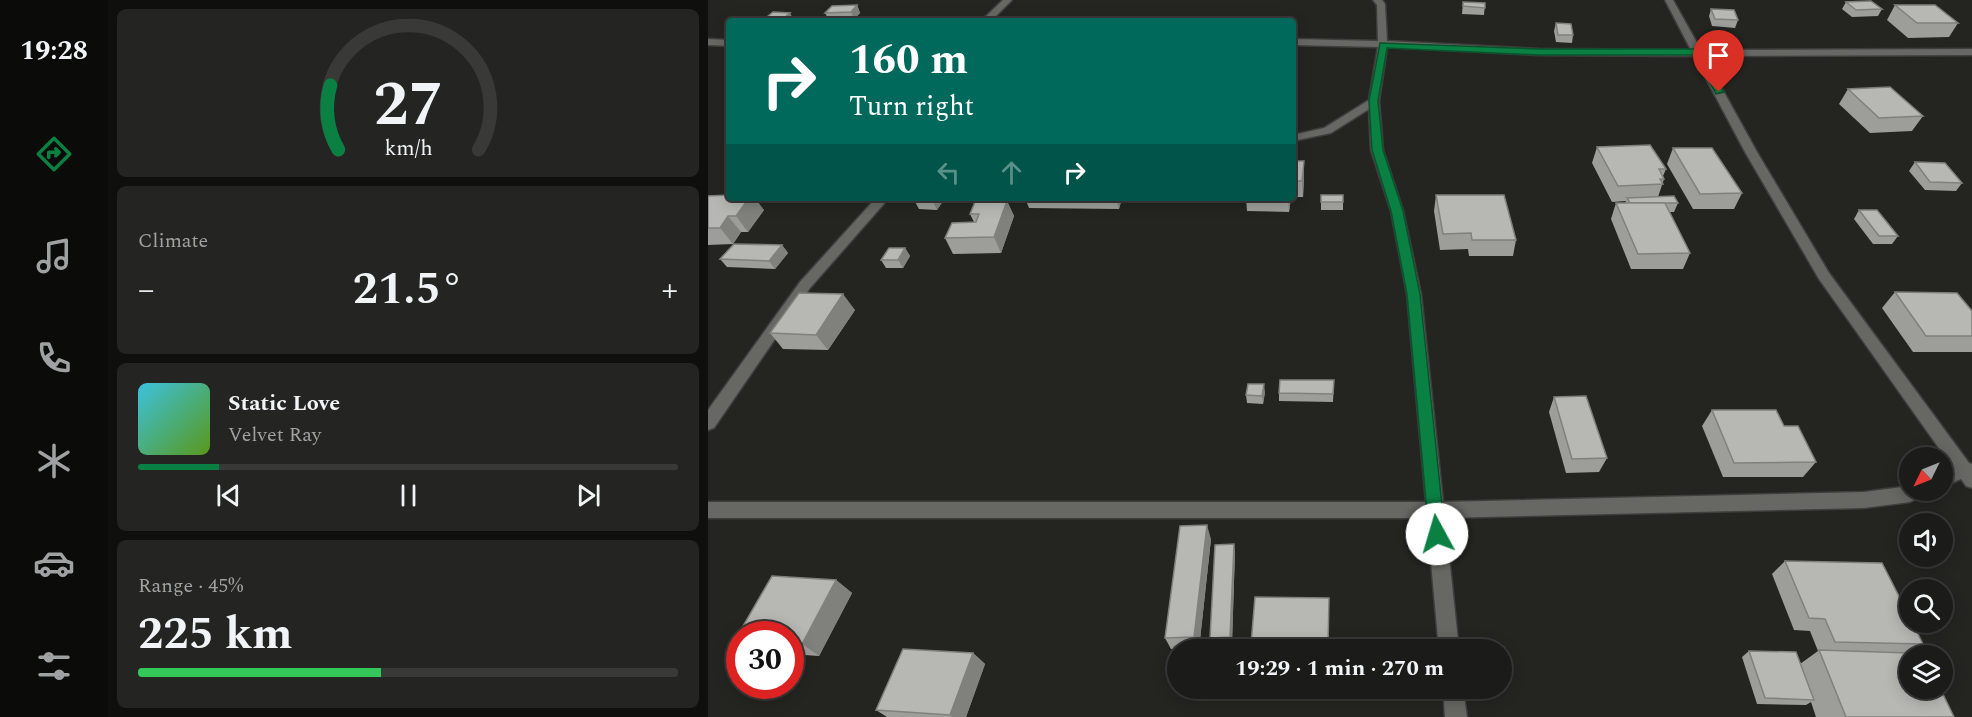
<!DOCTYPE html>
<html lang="en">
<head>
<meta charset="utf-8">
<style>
	body { margin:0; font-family:Spectral,serif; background:#242422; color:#f1f3f6; height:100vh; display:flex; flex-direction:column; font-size:22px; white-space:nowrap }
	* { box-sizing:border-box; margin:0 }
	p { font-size:20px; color:#a0a1a2 }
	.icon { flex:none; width:33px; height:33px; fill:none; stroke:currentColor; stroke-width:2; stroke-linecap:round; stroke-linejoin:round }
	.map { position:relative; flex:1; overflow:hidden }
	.details { display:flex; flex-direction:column; gap:9px; padding:9px; background:#0f0f0e; width:600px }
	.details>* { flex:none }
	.hud { position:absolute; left:18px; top:18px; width:570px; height:183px; border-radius:6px; box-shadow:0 3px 15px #0003,0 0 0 2px #393938; background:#00695c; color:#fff; overflow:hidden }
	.needle { width:39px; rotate:227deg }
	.controls { position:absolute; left:1191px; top:447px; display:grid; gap:12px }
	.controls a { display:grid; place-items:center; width:54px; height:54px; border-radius:50%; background:#1b1b19; box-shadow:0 3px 15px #0003,0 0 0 2px #393938; font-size:30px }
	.speed { position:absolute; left:18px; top:621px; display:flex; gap:12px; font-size:30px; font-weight:700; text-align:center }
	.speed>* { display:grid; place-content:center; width:78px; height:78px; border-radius:50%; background:#1b1b19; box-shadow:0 3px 15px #0003,0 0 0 2px #393938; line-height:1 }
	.speed .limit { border:9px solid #d22; background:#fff; color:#111 }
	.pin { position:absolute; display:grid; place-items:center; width:51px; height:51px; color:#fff; margin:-62px -26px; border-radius:50% 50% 50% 0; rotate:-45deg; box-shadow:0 0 6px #0007 }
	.pin .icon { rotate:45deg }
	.me { position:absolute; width:66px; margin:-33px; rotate:354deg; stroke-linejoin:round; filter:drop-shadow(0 0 4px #0008) }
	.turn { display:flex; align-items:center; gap:21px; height:126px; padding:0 24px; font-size:27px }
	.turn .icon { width:78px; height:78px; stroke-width:2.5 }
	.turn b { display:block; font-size:42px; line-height:51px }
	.lanes { display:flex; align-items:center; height:57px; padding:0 24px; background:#0003; justify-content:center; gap:30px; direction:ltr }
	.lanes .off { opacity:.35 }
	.big { font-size:45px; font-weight:700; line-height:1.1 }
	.details .card { flex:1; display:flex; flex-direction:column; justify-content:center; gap:9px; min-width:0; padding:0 21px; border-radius:9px; background:#242422 }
	.details .dial { align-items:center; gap:0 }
	.dial svg { height:156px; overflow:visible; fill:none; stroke:#393938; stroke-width:7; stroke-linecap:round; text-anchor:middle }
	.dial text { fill:#f1f3f6; stroke:none }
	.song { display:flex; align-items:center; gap:18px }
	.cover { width:72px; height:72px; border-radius:9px; background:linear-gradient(135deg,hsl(190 70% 55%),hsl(90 70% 35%)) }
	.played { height:6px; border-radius:3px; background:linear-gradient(90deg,#0b8043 15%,#393938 15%) }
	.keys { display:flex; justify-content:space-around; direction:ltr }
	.heat { display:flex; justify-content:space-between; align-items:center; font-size:33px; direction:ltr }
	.charge { height:9px; border-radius:4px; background:linear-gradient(90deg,#34c759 45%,#393938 0) }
	.trip { position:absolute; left:459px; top:639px; width:345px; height:60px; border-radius:30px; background:#1b1b19; box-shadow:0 3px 15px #0003,0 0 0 2px #393938; font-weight:700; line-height:60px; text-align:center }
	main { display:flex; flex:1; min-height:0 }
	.tab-bar { display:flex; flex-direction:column; width:108px; justify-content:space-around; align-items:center; background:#0b0b0a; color:#a0a1a2 }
	.tab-bar .icon { width:42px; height:42px }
	.tab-bar .current { color:#0b8043 }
	.tab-bar b { font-size:27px; color:#f1f3f6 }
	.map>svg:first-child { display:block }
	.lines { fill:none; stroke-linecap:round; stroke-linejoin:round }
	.street-casing { stroke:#3e3e3c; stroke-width:3 }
	.street { fill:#676763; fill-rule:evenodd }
	.wall { fill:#9d9d9a }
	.shaded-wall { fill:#80807d }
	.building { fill:#b7b7b3; stroke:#80807d; stroke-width:1.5 }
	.route { fill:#0b8043; stroke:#07532c; stroke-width:1.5 }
</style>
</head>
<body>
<main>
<nav class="tab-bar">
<b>19:28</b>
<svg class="icon current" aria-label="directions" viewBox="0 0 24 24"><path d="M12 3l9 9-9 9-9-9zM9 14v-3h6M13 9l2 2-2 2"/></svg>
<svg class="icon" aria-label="music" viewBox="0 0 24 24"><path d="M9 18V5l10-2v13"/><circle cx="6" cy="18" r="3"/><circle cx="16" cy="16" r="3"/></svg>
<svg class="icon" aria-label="phone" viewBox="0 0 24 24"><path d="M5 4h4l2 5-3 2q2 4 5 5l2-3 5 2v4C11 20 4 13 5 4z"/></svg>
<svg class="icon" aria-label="climate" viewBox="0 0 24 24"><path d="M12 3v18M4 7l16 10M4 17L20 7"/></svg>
<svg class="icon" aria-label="car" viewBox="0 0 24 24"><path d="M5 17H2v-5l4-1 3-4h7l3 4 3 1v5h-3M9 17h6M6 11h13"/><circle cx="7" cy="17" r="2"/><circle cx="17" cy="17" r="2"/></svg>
<svg class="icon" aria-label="filters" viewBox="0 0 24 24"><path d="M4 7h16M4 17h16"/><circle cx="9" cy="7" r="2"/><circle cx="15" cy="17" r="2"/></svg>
</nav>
<section class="details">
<div class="card dial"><svg viewBox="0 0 100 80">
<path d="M14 69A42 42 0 1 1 86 69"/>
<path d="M14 69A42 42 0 0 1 10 36" stroke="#0b8043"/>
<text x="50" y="56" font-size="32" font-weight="700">27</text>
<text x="50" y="72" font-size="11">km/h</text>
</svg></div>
<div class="card"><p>Climate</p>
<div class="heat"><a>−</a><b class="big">21.5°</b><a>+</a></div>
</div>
<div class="card">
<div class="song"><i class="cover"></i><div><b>Static Love</b><p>Velvet Ray</p></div></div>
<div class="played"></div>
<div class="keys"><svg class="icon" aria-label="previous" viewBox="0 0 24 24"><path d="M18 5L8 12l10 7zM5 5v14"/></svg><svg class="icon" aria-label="pause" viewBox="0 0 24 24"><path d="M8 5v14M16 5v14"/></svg><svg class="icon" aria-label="next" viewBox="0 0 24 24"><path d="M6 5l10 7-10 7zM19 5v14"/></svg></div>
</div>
<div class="card"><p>Range · 45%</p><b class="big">225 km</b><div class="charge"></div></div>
</section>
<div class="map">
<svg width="1264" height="717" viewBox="0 0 1264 717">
	<rect width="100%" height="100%" fill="#242421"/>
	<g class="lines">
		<g class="street-casing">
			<g id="street">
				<path d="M295 0H304L283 21H273Z"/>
				<path d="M665 0H674L677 4 679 41 831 49 983 50 957 0H965L993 50 1264 49V55L996 56 1049 152 1121 273 1261 463 1264 464V488L1258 486 1253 479 1234 487V472L1245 468 1111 279 1037 152 986 56 831 55 679 47 671 101 675 150 695 211 713 294 735 502 1156 492 1202 486V490H1218L1216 495 1202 502 1156 508 737 518 751 650H731L719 518H0V502H718L699 294 683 211 663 150 661 109 623 133 585 141V135L616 128 661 100 670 47 585 45V39L670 41 669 5Z"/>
				<path d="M0 39 21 40V46L0 45Z"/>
				<path d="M168 198H181L102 288 6 428 0 430V410L92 282Z"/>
				<path d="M735 688H755L759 717H737Z"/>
			</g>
		</g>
		<use href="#street" class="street"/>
	</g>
	<g class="wall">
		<path d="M755 2 777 3 776 15 754 14Z"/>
		<path d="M1138 2 1174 9 1170 16 1144 17 1134 9Z"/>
		<path d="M149 5 152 13 146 19 121 20 117 13Z"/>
		<path d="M1187 5 1250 23 1241 37 1200 38 1179 20Z"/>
		<path d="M1003 9 1030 20 1027 28 1004 26 1001 16Z"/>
		<path d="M848 23 865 35 864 43 848 42 846 31Z"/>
		<path d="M1140 89 1215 116 1204 131 1162 133 1131 104Z"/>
		<path d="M889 147 958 169 955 176 956 179 950 197 970 203 966 212H961L982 253 975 269H923L903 219 908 203H917L918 201 904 202 884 163Z"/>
		<path d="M965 148 1034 193 1026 209H985L959 164Z"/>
		<path d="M585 161H596V177L595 197H585Z"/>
		<path d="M1207 162 1254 183 1248 191 1217 190 1201 171Z"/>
		<rect x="613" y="195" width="22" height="15"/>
		<path d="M728 195 808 240 805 256H761L760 249 732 250 726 211Z"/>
		<path d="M0 196 56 210 40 232H33L25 244 0 245Z"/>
		<path d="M237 198 229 210 211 209 206 200Z"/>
		<path d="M317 198H414L411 209 321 208Z"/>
		<path d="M538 198H583L581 212 539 211Z"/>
		<path d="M299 201 306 216 293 253 245 254 237 238 266 222 262 214Z"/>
		<path d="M1151 210 1190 236 1184 244H1165L1146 219Z"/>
		<path d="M74 245 80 253 67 269 19 267 12 259Z"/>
		<path d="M197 248 202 256 195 268H178L173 260Z"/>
		<path d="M1187 292 1264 311V352H1205L1174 308Z"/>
		<path d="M147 310 120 350 75 349 62 333Z"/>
		<path d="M626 380 625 402 571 401V393Z"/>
		<path d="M557 392 555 404 539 403 538 395Z"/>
		<path d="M846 397 899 458 891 472 858 473 841 412Z"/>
		<path d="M1004 410 1076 426 1108 462 1095 477H1015L994 426Z"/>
		<path d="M503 539 491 649H463L457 638Z"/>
		<path d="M527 551 524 643 505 644 502 638Z"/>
		<path d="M1077 561 1215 644 1200 653 1202 688 1246 717H1108L1103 702 1098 705 1049 704 1034 657 1041 651 1092 664 1110 651 1102 631 1086 630 1064 574Z"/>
		<path d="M64 576 128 580 144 593 111 656 82 654V634H32V642L27 640Z"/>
		<path d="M621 598 620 650H545L543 644Z"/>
		<path d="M265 653 277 664 258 717H179L168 710Z"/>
	</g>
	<g class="shaded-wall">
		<path d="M149 5 152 13 146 19 143 12Z"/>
		<path d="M82 13 86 20V21H72Z"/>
		<path d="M596 161V177L595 197 594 181Z"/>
		<path d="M41 198H47L56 210 40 232 28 216Z"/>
		<path d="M227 198H237L229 210 225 201Z"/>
		<path d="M408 198H414L411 209Z"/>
		<path d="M580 198H583L581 212Z"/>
		<path d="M299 201 306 216 293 253 286 237Z"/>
		<path d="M20 216 33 232 25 244 12 228Z"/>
		<path d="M74 245 80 253 67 269 61 261Z"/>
		<path d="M197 248 202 256 195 268 190 260Z"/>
		<path d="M135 294 147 310 120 350 108 335Z"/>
		<path d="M556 384 557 392 555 404 554 396Z"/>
		<path d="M499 525 503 539 491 649 486 637Z"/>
		<path d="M526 544 527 551 524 643 522 637Z"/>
		<path d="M128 580 144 593 111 656 94 644Z"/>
		<path d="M265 653 277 664 258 717H244L242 715Z"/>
	</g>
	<g class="building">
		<path d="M1163 1 1174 9 1148 10 1138 2Z"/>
		<path d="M755 2 777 3V8L755 6Z"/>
		<path d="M149 5 143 12 117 13 124 6Z"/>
		<path d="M1187 5H1227L1250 23H1209Z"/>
		<path d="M1003 9 1026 10 1030 20 1007 19Z"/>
		<path d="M65 12 82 13 72 21H54Z"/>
		<path d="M848 23 863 24 865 35H850Z"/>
		<path d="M1182 87 1215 116 1171 118 1140 89Z"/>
		<path d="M942 145 958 169H951L956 179H952L955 184 910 186 889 147Z"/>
		<path d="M965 148H1004L1034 193 992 194Z"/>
		<path d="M585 161H596L594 181H585Z"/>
		<path d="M1207 162 1237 163 1254 183 1222 182Z"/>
		<path d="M21 195V198H41L28 216H20L12 228H0V196Z"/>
		<rect x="613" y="195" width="22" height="7"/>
		<path d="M728 195H796L808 240H764L763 233 735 234Z"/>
		<path d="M966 196 970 203H922L919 198Z"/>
		<path d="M208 198H227L225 201 206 200Z"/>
		<path d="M299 201 286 237 237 238 244 223 268 222 271 214H262L267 202Z"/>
		<path d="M908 203H957L982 253 930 254Z"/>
		<path d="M1151 210H1169L1190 236H1171Z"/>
		<path d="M26 244 74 245 61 261 12 259Z"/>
		<path d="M181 248H197L190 260H173Z"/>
		<path d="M1187 292 1249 293 1264 311V336H1218Z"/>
		<path d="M91 293 135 294 108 335 62 333Z"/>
		<path d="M572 380H626L625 394 571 393Z"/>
		<path d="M540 384H556L554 396 538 395Z"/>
		<path d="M878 396 899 458 864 459 846 397Z"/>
		<path d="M1004 410H1068L1076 426H1090L1108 462 1026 463Z"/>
		<path d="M499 525 486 637 457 638 472 526Z"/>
		<path d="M526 544 522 637 502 638 507 545Z"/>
		<path d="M1077 561 1174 563 1202 618V622H1204L1215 644 1127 642 1117 619 1101 618Z"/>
		<path d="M64 576 128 580 94 644H82V634H32V640H27Z"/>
		<path d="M547 597 621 598 620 645 543 644Z"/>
		<path d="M195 649 265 653 242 715 168 710Z"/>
		<path d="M1111 650 1200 653 1202 656V688H1232L1246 717H1138Z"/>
		<path d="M1041 651 1088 652 1106 700 1057 698Z"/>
	</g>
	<path class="route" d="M672 43 831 49H990L994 52 1016 92 1008 94 987 55H831L679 48 670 101 675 150 695 211 712 294 737 534 735 539 729 541 723 539 721 534 699 294 683 211 664 150 661 101Z"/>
</svg>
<div class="controls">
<a><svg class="needle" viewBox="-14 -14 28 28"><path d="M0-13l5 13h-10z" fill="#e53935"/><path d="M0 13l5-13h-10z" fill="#a0a1a2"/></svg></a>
<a><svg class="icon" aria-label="sound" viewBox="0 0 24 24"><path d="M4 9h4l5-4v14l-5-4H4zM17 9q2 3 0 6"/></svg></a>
<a><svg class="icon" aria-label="search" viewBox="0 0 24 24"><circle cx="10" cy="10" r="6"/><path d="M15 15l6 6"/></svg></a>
<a><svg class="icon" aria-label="layers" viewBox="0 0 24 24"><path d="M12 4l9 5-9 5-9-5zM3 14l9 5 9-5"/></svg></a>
</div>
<div class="speed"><div class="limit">30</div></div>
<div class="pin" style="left:1011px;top:92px;background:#d93025"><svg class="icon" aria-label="arrive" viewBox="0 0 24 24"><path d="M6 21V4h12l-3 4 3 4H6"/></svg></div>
<svg class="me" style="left:729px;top:534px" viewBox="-20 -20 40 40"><circle r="19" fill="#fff"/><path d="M0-13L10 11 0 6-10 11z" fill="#0b8043"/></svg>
<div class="trip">19:29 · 1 min · 270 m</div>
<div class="hud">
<div class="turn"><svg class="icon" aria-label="right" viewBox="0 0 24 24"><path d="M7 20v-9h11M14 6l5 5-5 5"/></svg><div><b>160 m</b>Turn right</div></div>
<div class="lanes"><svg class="icon off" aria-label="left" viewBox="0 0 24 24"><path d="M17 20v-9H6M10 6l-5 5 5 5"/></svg><svg class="icon off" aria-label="ahead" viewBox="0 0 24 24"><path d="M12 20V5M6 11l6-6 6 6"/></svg><svg class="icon" aria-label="right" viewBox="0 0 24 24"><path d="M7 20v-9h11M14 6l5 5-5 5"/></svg></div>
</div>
</div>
</main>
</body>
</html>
